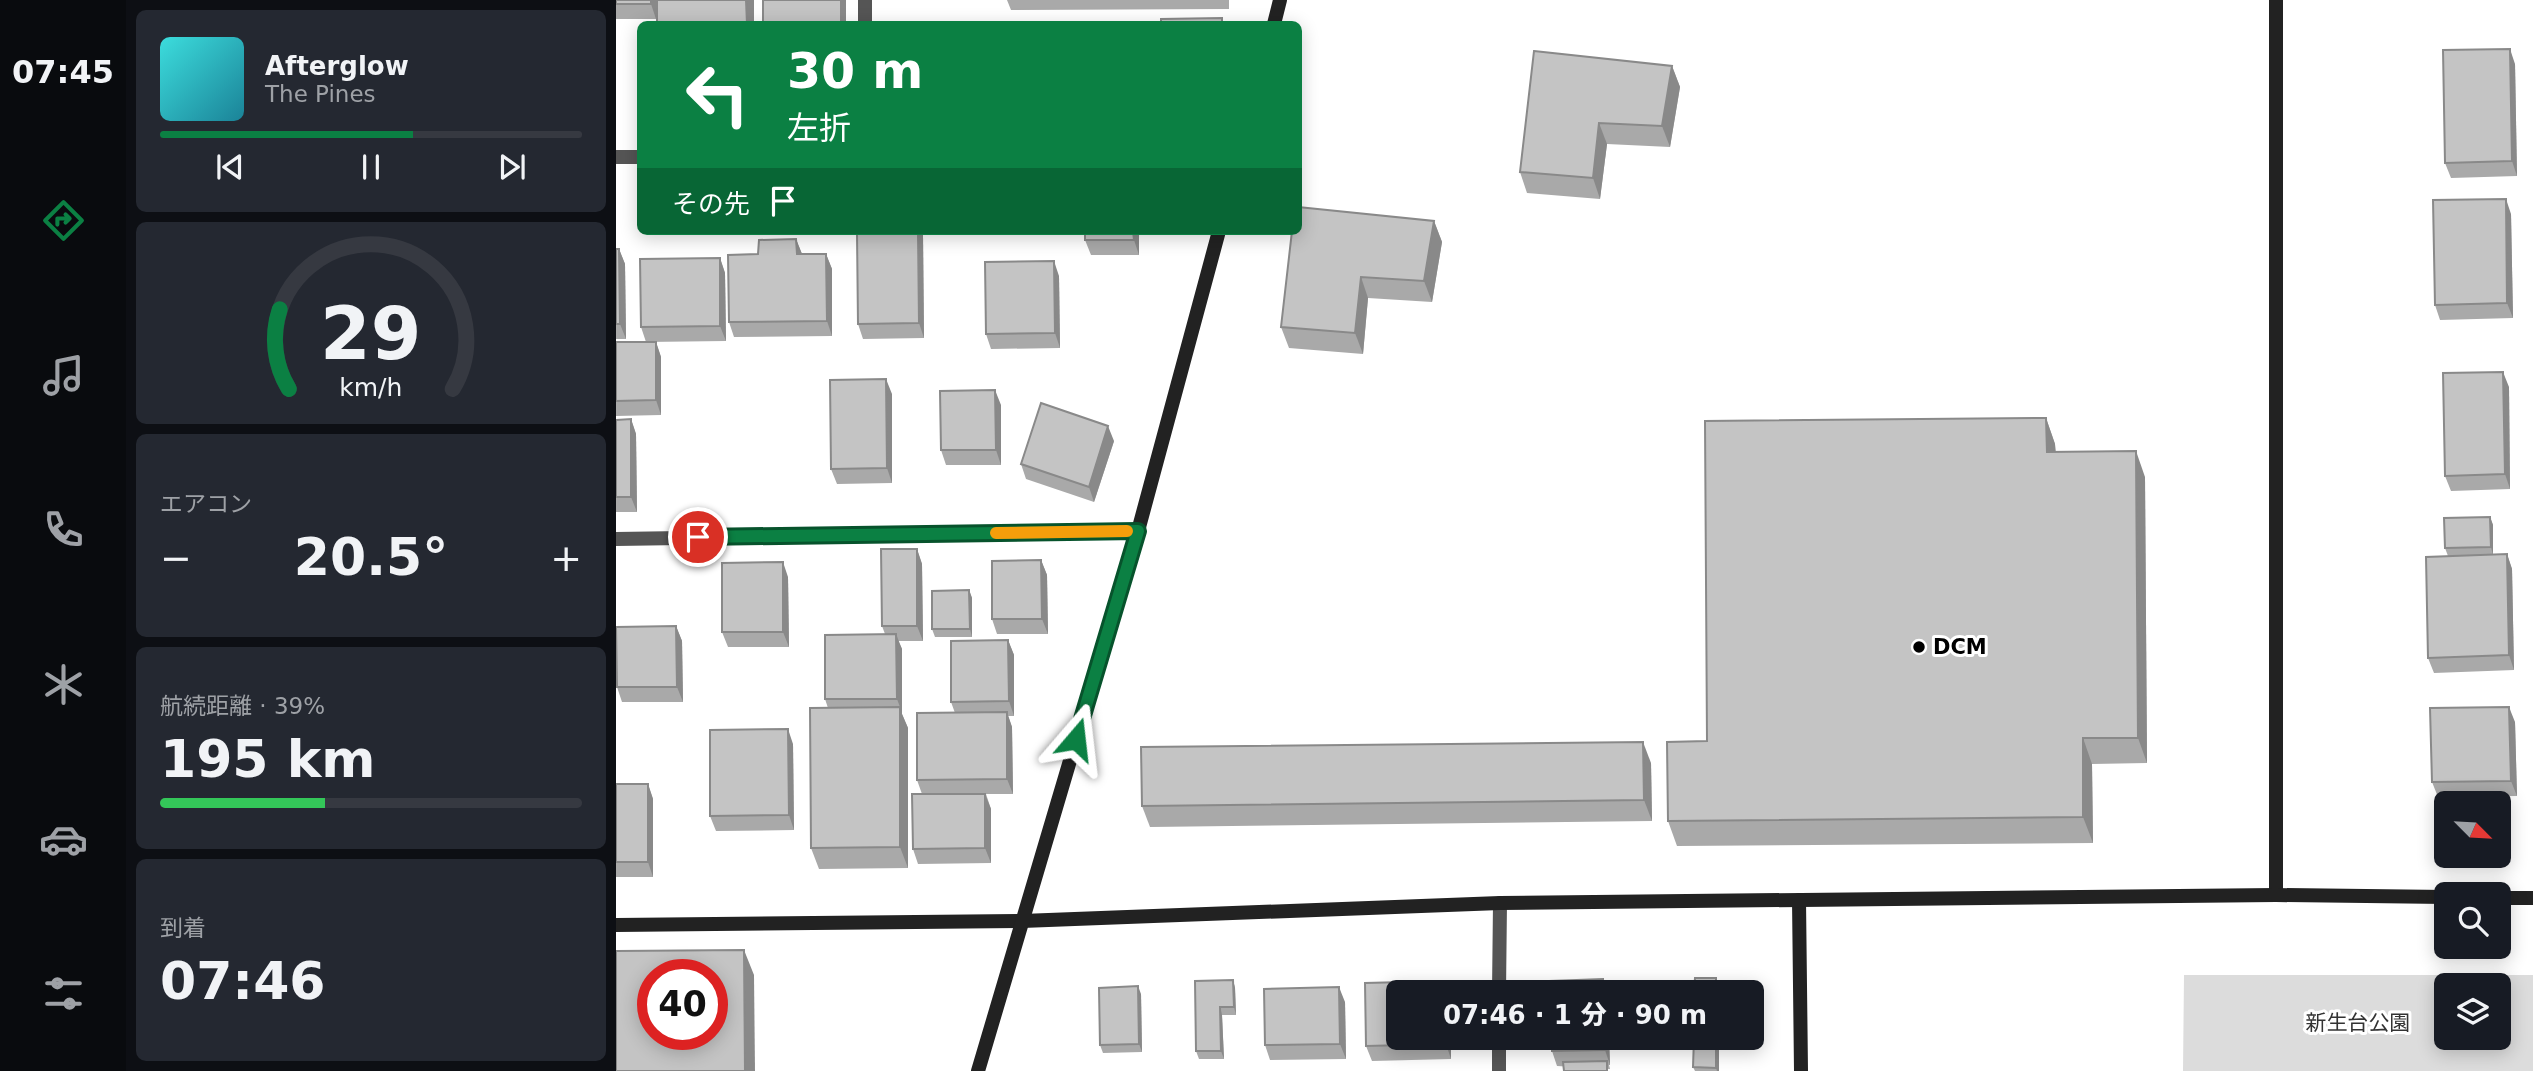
<!DOCTYPE html>
<html lang="ja">
<head>
<meta charset="utf-8">
<style>
	body { margin:0; font-family:"DejaVu Sans","Noto Sans JP",sans-serif; background:#242831; color:#f1f3f6; height:100vh; display:flex; flex-direction:column; font-size:26px; white-space:nowrap }
	* { box-sizing:border-box; margin:0 }
	p { font-size:23px; color:#9ea1a6 }
	.icon { flex:none; width:38px; height:38px; fill:none; stroke:currentColor; stroke-width:2; stroke-linecap:round; stroke-linejoin:round }
	.map { position:relative; flex:1; overflow:hidden }
	.panel { display:flex; flex-direction:column; gap:10px; padding:10px; background:#0d0f14; width:490px }
	.panel>* { flex:none }
	.hud { position:absolute; left:21px; top:21px; width:665px; height:214px; border-radius:10px; box-shadow:0 4px 18px #0003; background:#0b8043; color:#fff; overflow:hidden }
	.needle { width:46px; rotate:114deg }
	.controls { position:absolute; left:1818px; top:791px; display:grid; gap:14px }
	.controls a { display:grid; place-items:center; width:77px; height:77px; border-radius:10px; background:#171b24; box-shadow:0 4px 18px #0003; font-size:35px }
	.speed { position:absolute; left:21px; top:959px; display:flex; gap:14px; font-size:35px; font-weight:700; text-align:center }
	.speed>* { display:grid; place-content:center; width:91px; height:91px; border-radius:50%; background:#171b24; box-shadow:0 4px 18px #0003; line-height:1 }
	.speed .limit { border:10px solid #d22; background:#fff; color:#111 }
	.pin { position:absolute; display:grid; place-items:center; width:60px; height:60px; color:#fff; margin:-30px; border:4px solid #fff; border-radius:50%; box-shadow:0 2px 7px #0007 }
	.me { position:absolute; width:77px; margin:-38px; rotate:17deg; stroke-linejoin:round; filter:drop-shadow(0 0 5px #0008) }
	.turn { display:flex; align-items:center; gap:24px; height:147px; padding:0 35px; font-size:32px }
	.turn .icon { width:91px; height:91px; stroke-width:2.5 }
	.turn b { display:block; font-size:49px; line-height:60px }
	.then { display:flex; align-items:center; height:66px; padding:0 35px; background:#0003; gap:14px; font-size:26px }
	.big { font-size:52px; font-weight:800; line-height:1.1 }
	.panel .widget { flex:1; display:flex; flex-direction:column; justify-content:center; gap:10px; min-width:0; padding:0 24px; border-radius:10px; background:#242831 }
	.panel .dial { align-items:center; gap:0 }
	.dial svg { height:182px; overflow:visible; fill:none; stroke:#363941; stroke-width:7; stroke-linecap:round; text-anchor:middle }
	.dial text { fill:#f1f3f6; stroke:none }
	.song { display:flex; align-items:center; gap:21px }
	.cover { width:84px; height:84px; border-radius:10px; background:linear-gradient(135deg,hsl(180 70% 55%),hsl(190 70% 35%)) }
	.played { height:7px; border-radius:4px; background:linear-gradient(90deg,#0b8043 60%,#363941 60%) }
	.keys { display:flex; justify-content:space-around; direction:ltr }
	.heat { display:flex; justify-content:space-between; align-items:center; font-size:38px; direction:ltr }
	.charge { height:10px; border-radius:5px; background:linear-gradient(90deg,#34c759 39%,#363941 0) }
	.trip { position:absolute; left:770px; top:980px; width:378px; height:70px; border-radius:10px; background:#171b24; box-shadow:0 4px 18px #0003; font-weight:800; line-height:70px; text-align:center }
	main { display:flex; flex:1; min-height:0 }
	.menu { display:flex; flex-direction:column; width:126px; justify-content:space-around; align-items:center; background:#090b0e; color:#9ea1a6 }
	.menu .icon { width:49px; height:49px }
	.menu .on { color:#0b8043 }
	.menu b { font-size:32px; color:#f1f3f6 }
	.map>svg:first-child { display:block }
	.green { fill:#dcdcdc; fill-rule:evenodd }
	.lines { fill:none; stroke-linecap:round; stroke-linejoin:round }
	.street { stroke:#555; stroke-width:14 }
	.secondary { stroke:#222; stroke-width:14 }
	.wall { fill:#a9a9a9 }
	.shaded-wall { fill:#898989 }
	.building { fill:#c4c4c4; stroke:#898989; stroke-width:2; fill-rule:evenodd }
	.route-casing { stroke:#07532c; stroke-width:18 }
	.route { stroke:#0b8043; stroke-width:12 }
	.slow { stroke:#f59e0b; stroke-width:12 }
	.poi-dot { fill:#000; stroke:#fff; stroke-width:2.5 }
	.labels { text-anchor:middle; stroke-width:6; stroke-linejoin:round; paint-order:stroke }
	.poi-label { font-size:21px; font-weight:bold; fill:#000; stroke:#fff; text-anchor:start }
	.park-label { font-size:21px; fill:#333; stroke:#fff }
</style>
</head>
<body>
<main>
<nav class="menu">
<b>07:45</b>
<svg class="icon on" aria-label="directions" viewBox="0 0 24 24"><path d="M12 3l9 9-9 9-9-9zM9 14v-3h6M13 9l2 2-2 2"/></svg>
<svg class="icon" aria-label="music" viewBox="0 0 24 24"><path d="M9 18V5l10-2v13"/><circle cx="6" cy="18" r="3"/><circle cx="16" cy="16" r="3"/></svg>
<svg class="icon" aria-label="phone" viewBox="0 0 24 24"><path d="M5 4h4l2 5-3 2q2 4 5 5l2-3 5 2v4C11 20 4 13 5 4z"/></svg>
<svg class="icon" aria-label="climate" viewBox="0 0 24 24"><path d="M12 3v18M4 7l16 10M4 17L20 7"/></svg>
<svg class="icon" aria-label="car" viewBox="0 0 24 24"><path d="M5 17H2v-5l4-1 3-4h7l3 4 3 1v5h-3M9 17h6M6 11h13"/><circle cx="7" cy="17" r="2"/><circle cx="17" cy="17" r="2"/></svg>
<svg class="icon" aria-label="filters" viewBox="0 0 24 24"><path d="M4 7h16M4 17h16"/><circle cx="9" cy="7" r="2"/><circle cx="15" cy="17" r="2"/></svg>
</nav>
<section class="panel">
<div class="widget">
<div class="song"><i class="cover"></i><div><b>Afterglow</b><p>The Pines</p></div></div>
<div class="played"></div>
<div class="keys"><svg class="icon" aria-label="previous" viewBox="0 0 24 24"><path d="M18 5L8 12l10 7zM5 5v14"/></svg><svg class="icon" aria-label="pause" viewBox="0 0 24 24"><path d="M8 5v14M16 5v14"/></svg><svg class="icon" aria-label="next" viewBox="0 0 24 24"><path d="M6 5l10 7-10 7zM19 5v14"/></svg></div>
</div>
<div class="widget dial"><svg viewBox="0 0 100 80">
<path d="M14 69A42 42 0 1 1 86 69"/>
<path d="M14 69A42 42 0 0 1 10 34" stroke="#0b8043"/>
<text x="50" y="56" font-size="32" font-weight="700">29</text>
<text x="50" y="72" font-size="11">km/h</text>
</svg></div>
<div class="widget"><p>エアコン</p>
<div class="heat"><a>−</a><b class="big">20.5°</b><a>+</a></div>
</div>
<div class="widget"><p>航続距離 · 39%</p><b class="big">195 km</b><div class="charge"></div></div>
<div class="widget"><p>到着</p><b class="big">07:46</b></div>
</section>
<div class="map">
<svg width="1917" height="1071" viewBox="0 0 1917 1071">
	<rect width="100%" height="100%" fill="#fff"/>
	<path class="green" d="M1568 975H1917V1071H1567ZM1830 985H1883V1038H1830Z"/>
	<g class="lines">
		<g class="street">
			<path d="M249 0V24"/>
			<path d="M0 157H24"/>
			<path d="M0 539 522 531"/>
			<path d="M883 992 884 903"/>
			<path d="M883 1071V1038"/>
		</g>
		<g class="secondary">
			<path d="M658 24 664 0"/>
			<path d="M1660 895V0"/>
			<path d="M1883 898H1917"/>
			<path d="M1183 900 1185 1071"/>
			<path d="M0 925 406 921 884 903 1660 895 1830 897"/>
			<path d="M362 1071 522 531 603 231"/>
		</g>
	</g>
	<g class="wall">
		<rect x="0" y="0" width="40" height="19"/>
		<path d="M391 0H613V9L395 10Z"/>
		<path d="M1899 64 1901 176 1835 178 1829 163Z"/>
		<path d="M1056 66 1064 87 1054 147 991 144 984 199 911 193 904 172Z"/>
		<path d="M1895 214 1897 318 1824 320 1819 305Z"/>
		<path d="M818 221 826 242 816 302 752 298 747 354 673 348 665 327Z"/>
		<path d="M267 231H306L307 235 308 338 247 339 242 324Z"/>
		<path d="M469 231H523V255H475L469 240Z"/>
		<path d="M180 239 186 254H210L216 269V336L118 337 113 322 142 254Z"/>
		<path d="M0 249H3L9 264 10 339H0Z"/>
		<path d="M104 258 109 273 110 341 30 342 25 327Z"/>
		<path d="M443 276 444 348 375 349 370 334Z"/>
		<path d="M0 342H40L45 357V415L0 416Z"/>
		<path d="M1893 387 1894 489 1835 491 1829 476Z"/>
		<path d="M276 394V483L221 484 215 469Z"/>
		<path d="M385 405V465H330L325 450Z"/>
		<path d="M1430 418 1439 444 1440 452 1529 477 1531 763 1476 764 1477 843 1061 846 1052 821 1091 741Z"/>
		<path d="M15 419 20 434 21 512H0V420Z"/>
		<path d="M498 441 478 502 410 479 405 464Z"/>
		<path d="M1874 517 1877 525V555L1832 556 1829 548Z"/>
		<path d="M301 549 306 564 307 641H282L286 649V714L292 728V868L203 869 195 848 212 708 209 699 269 634 266 626Z"/>
		<path d="M1891 554 1896 569 1898 670 1818 673 1812 658Z"/>
		<path d="M425 560 431 575 432 634H381L376 619Z"/>
		<path d="M172 577 173 647H112L106 632Z"/>
		<path d="M353 590 356 598V637H319L316 629Z"/>
		<path d="M60 626 66 641 67 702H6L1 687Z"/>
		<path d="M392 640 398 655V716H392L396 727 397 794H370L375 809V863L302 864 297 849 306 794 301 780 339 713 335 702Z"/>
		<path d="M1899 722 1901 796 1822 797 1816 782Z"/>
		<path d="M177 744 178 830 100 831 94 816Z"/>
		<path d="M1035 763 1036 821 534 827 526 806Z"/>
		<path d="M0 784H32L37 799V877H0Z"/>
		<path d="M617 980 619 988 620 1015H606L608 1059H583L580 1051Z"/>
		<path d="M829 981 833 992H782V1038H835V1059L756 1061 750 1046 749 983Z"/>
		<path d="M525 994 526 1052 487 1053 484 1045Z"/>
		<path d="M729 1002 730 1059 654 1060 649 1045Z"/>
		<path d="M993 1038 994 1065H993L994 1069 941 1066 936 1051Z"/>
		<path d="M1078 1038 1103 1071H1079L1077 1067Z"/>
	</g>
	<g class="shaded-wall">
		<path d="M35 0H40V19L35 4Z"/>
		<path d="M130 0H138V24H131Z"/>
		<rect x="225" y="0" width="5" height="24"/>
		<path d="M1894 49 1899 64 1901 176 1896 161Z"/>
		<path d="M1056 66 1064 87 1054 147 1046 126Z"/>
		<path d="M983 123 991 144 984 199 977 178Z"/>
		<path d="M1890 199 1895 214 1897 318 1891 303Z"/>
		<path d="M818 221 826 242 816 302 808 281Z"/>
		<path d="M302 231H306L307 235 308 338 303 323Z"/>
		<path d="M517 231H523V255L518 240Z"/>
		<path d="M180 239 186 254H181Z"/>
		<path d="M3 249 9 264 10 339 4 324Z"/>
		<path d="M210 254 216 269V336L211 321Z"/>
		<path d="M104 258 109 273 110 341 104 326Z"/>
		<path d="M438 261 443 276 444 348 439 333Z"/>
		<path d="M745 277 752 298 747 354 739 333Z"/>
		<path d="M40 342 45 357V415L40 400Z"/>
		<path d="M1887 372 1893 387 1894 489 1889 474Z"/>
		<path d="M270 379 276 394V483L271 468Z"/>
		<path d="M379 390 385 405V465L380 450Z"/>
		<path d="M1430 418 1439 444 1440 478 1431 452Z"/>
		<path d="M15 419 20 434 21 512 15 497Z"/>
		<path d="M492 426 498 441 478 502 473 487Z"/>
		<path d="M1520 451 1529 477 1531 763 1522 738Z"/>
		<path d="M1874 517 1877 525V555L1875 547Z"/>
		<path d="M301 549 306 564 307 641 301 626Z"/>
		<path d="M1891 554 1896 569 1898 670 1893 655Z"/>
		<path d="M425 560 431 575 432 634 426 619Z"/>
		<path d="M167 562 172 577 173 647 167 632Z"/>
		<path d="M353 590 356 598V637L354 629Z"/>
		<path d="M60 626 66 641 67 702 61 687Z"/>
		<path d="M280 634 286 649V714L292 728V868L284 847V707L281 699Z"/>
		<path d="M392 640 398 655V716L393 701Z"/>
		<path d="M1893 707 1899 722 1901 796 1895 781Z"/>
		<path d="M391 712 396 727 397 794 391 779Z"/>
		<path d="M172 729 177 744 178 830 173 815Z"/>
		<path d="M1467 738 1476 764 1477 843 1467 817Z"/>
		<path d="M1027 742 1035 763 1036 821 1028 800Z"/>
		<path d="M32 784 37 799V877L32 862Z"/>
		<path d="M369 794 375 809V863L369 848Z"/>
		<path d="M128 950 138 975 139 1071H129Z"/>
		<path d="M1100 978 1103 986V992H1100Z"/>
		<path d="M987 979 992 992H987Z"/>
		<path d="M617 980 619 988 620 1015 618 1007Z"/>
		<path d="M522 986 525 994 526 1052 523 1044Z"/>
		<path d="M723 987 729 1002 730 1059 724 1044Z"/>
		<path d="M604 1007 606 1015 608 1059 605 1051Z"/>
		<path d="M830 1038H835V1059L830 1044Z"/>
		<path d="M988 1038H993L994 1065 989 1050Z"/>
		<path d="M1100 1038H1103V1071H1101L1100 1068Z"/>
	</g>
	<g class="building">
		<rect x="0" y="0" width="35" height="4"/>
		<path d="M41 0H130L131 24H41Z"/>
		<rect x="147" y="0" width="78" height="24"/>
		<path d="M606 18V24H545V19Z"/>
		<path d="M1894 49 1896 161 1829 163 1827 50Z"/>
		<path d="M918 51 1056 66 1046 126 983 123 977 178 904 172Z"/>
		<path d="M1890 199 1891 303 1819 305 1817 200Z"/>
		<path d="M682 207 818 221 808 281 745 277 739 333 665 327 676 231H682Z"/>
		<path d="M267 231H302L303 323 242 324 241 233H267Z"/>
		<path d="M469 231H517L518 240H469Z"/>
		<path d="M180 239 181 254H210L211 321 113 322 112 255 142 254 143 240Z"/>
		<path d="M0 249H3L4 324H0Z"/>
		<path d="M104 258V326L25 327 24 259Z"/>
		<path d="M438 261 439 333 370 334 369 262Z"/>
		<path d="M0 342H40V400L0 401Z"/>
		<path d="M1887 372 1889 474 1829 476 1827 373Z"/>
		<path d="M270 379 271 468 215 469 214 380Z"/>
		<path d="M379 390 380 450H325L324 391Z"/>
		<path d="M425 403 492 426 473 487 405 464Z"/>
		<path d="M1430 418 1431 452 1520 451 1522 738H1467V817L1052 821 1051 742 1091 741 1089 421Z"/>
		<path d="M15 419V497H0V420Z"/>
		<path d="M1874 517 1875 547 1829 548 1828 518Z"/>
		<path d="M265 549H301V626H266Z"/>
		<path d="M1891 554 1893 655 1812 658 1810 557Z"/>
		<path d="M425 560 426 619H376V561Z"/>
		<path d="M167 562V632H106V563Z"/>
		<path d="M353 590 354 629H316V591Z"/>
		<path d="M60 626 61 687H1L0 627Z"/>
		<path d="M280 634 281 699H209V635Z"/>
		<path d="M392 640 393 701 335 702V641Z"/>
		<path d="M284 707V847L195 848 194 708Z"/>
		<path d="M1893 707 1895 781 1816 782 1814 708Z"/>
		<path d="M391 712V779L301 780V713Z"/>
		<path d="M172 729 173 815 94 816V730Z"/>
		<path d="M1027 742 1028 800 526 806 525 747Z"/>
		<rect x="0" y="784" width="32" height="78"/>
		<path d="M296 794H369V848L297 849Z"/>
		<path d="M128 950 129 1071H0V951ZM37 975H96V1034H37Z"/>
		<path d="M1079 978H1100V992H1078Z"/>
		<path d="M987 979V992H934V981Z"/>
		<path d="M617 980 618 1007H604L605 1051H580L579 981Z"/>
		<path d="M829 981V992H782V1038H830V1044L750 1046 749 983Z"/>
		<path d="M522 986 523 1044 484 1045 483 988Z"/>
		<path d="M723 987 724 1044 649 1045 648 989Z"/>
		<path d="M936 1038H988L989 1050 936 1051Z"/>
		<path d="M1078 1038H1100V1068L1077 1067Z"/>
		<path d="M991 1061V1071H948L947 1062Z"/>
	</g>
	<g class="lines">
		<g class="route-casing">
			<path id="route" d="M82 537 522 531 460 739"/>
		</g>
		<use href="#route" class="route"/>
		<path class="slow" d="M380 533 511 531"/>
	</g>
	<circle class="poi-dot" cx="1303" cy="647" r="7"/>
	<g class="labels">
		<g class="poi-label">
			<text x="1317" y="654">DCM</text>
		</g>
		<g class="park-label">
			<text x="1742" y="1030">新生台公園</text>
		</g>
	</g>
</svg>
<div class="controls">
<a><svg class="needle" viewBox="-14 -14 28 28"><path d="M0-13l5 13h-10z" fill="#e53935"/><path d="M0 13l5-13h-10z" fill="#9ea1a6"/></svg></a>
<a><svg class="icon" aria-label="search" viewBox="0 0 24 24"><circle cx="10" cy="10" r="6"/><path d="M15 15l6 6"/></svg></a>
<a><svg class="icon" aria-label="layers" viewBox="0 0 24 24"><path d="M12 4l9 5-9 5-9-5zM3 14l9 5 9-5"/></svg></a>
</div>
<div class="speed"><div class="limit">40</div></div>
<div class="pin" style="left:82px;top:537px;background:#d93025"><svg class="icon" aria-label="arrive" viewBox="0 0 24 24"><path d="M6 21V4h12l-3 4 3 4H6"/></svg></div>
<svg class="me" style="left:460px;top:739px" viewBox="-20 -20 40 40"><path d="M0-17L14 15 0 8-14 15z" fill="#0b8043" stroke="#fff" stroke-width="4"/></svg>
<div class="trip">07:46 · 1 分 · 90 m</div>
<div class="hud">
<div class="turn"><svg class="icon" aria-label="left" viewBox="0 0 24 24"><path d="M17 20v-9H6M10 6l-5 5 5 5"/></svg><div><b>30 m</b>左折</div></div>
<div class="then">その先<svg class="icon" aria-label="arrive" viewBox="0 0 24 24"><path d="M6 21V4h12l-3 4 3 4H6"/></svg></div>
</div>
</div>
</main>
</body>
</html>
